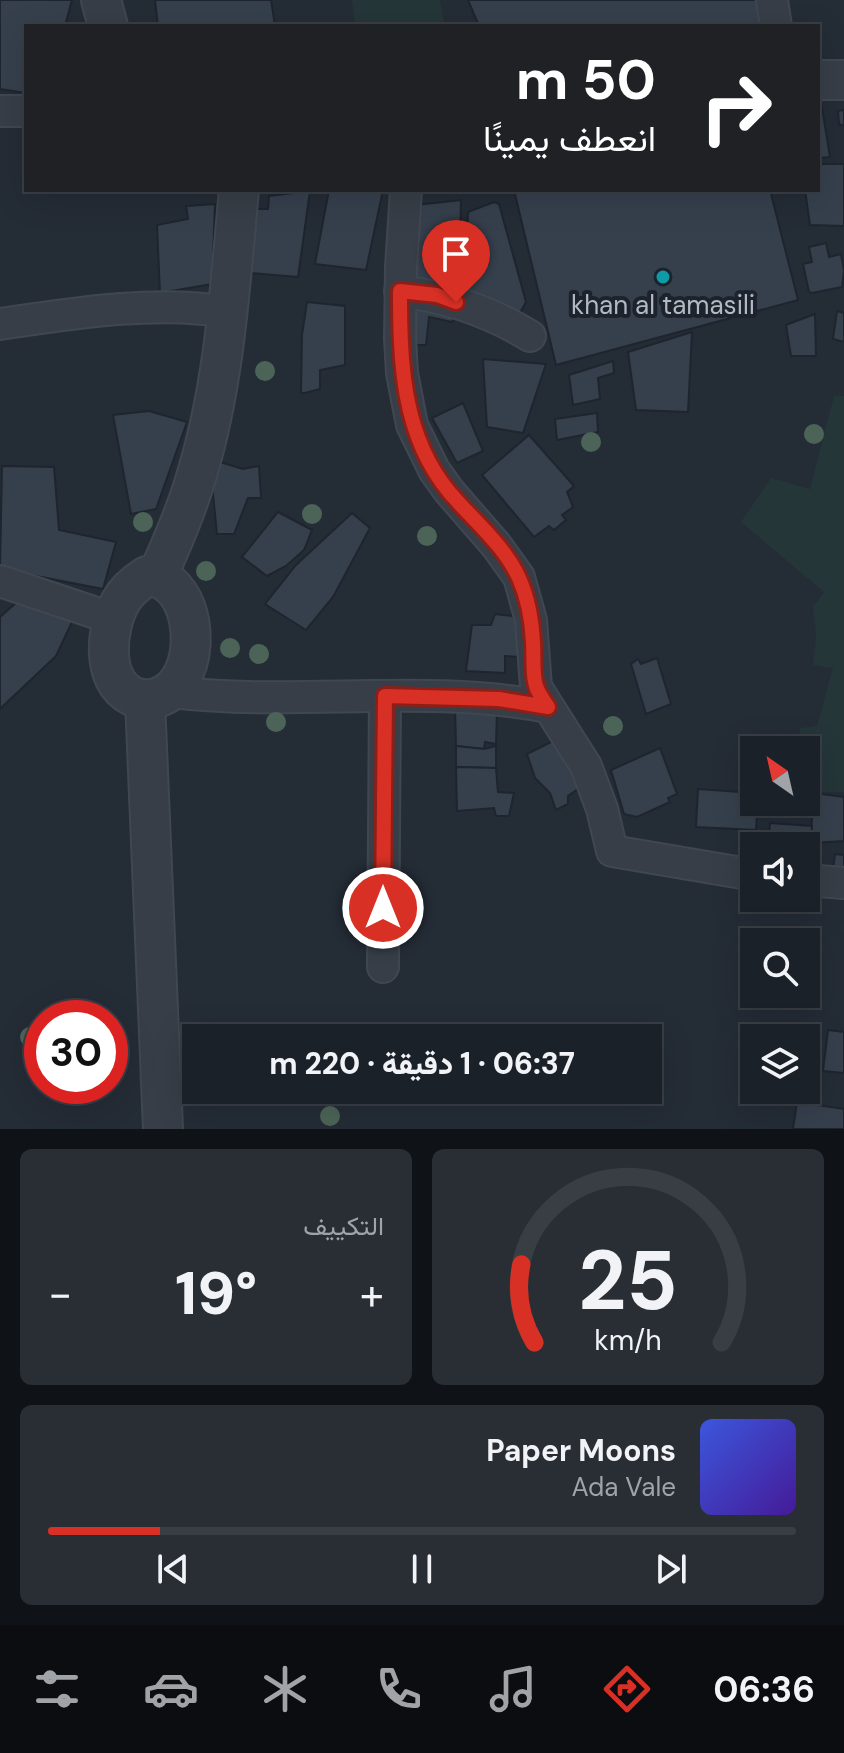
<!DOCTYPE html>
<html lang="ar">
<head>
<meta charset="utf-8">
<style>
	body { margin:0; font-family:"DM Sans",Vazirmatn,sans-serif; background:#282e34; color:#f1f3f6; direction:rtl; height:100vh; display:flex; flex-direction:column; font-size:30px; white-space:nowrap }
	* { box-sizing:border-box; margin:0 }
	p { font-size:26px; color:#a0a3a8 }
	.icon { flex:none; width:44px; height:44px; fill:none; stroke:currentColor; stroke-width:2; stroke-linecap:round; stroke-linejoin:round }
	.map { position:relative; height:1129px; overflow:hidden; direction:ltr }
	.details { display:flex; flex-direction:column; gap:20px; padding:20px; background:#0f1216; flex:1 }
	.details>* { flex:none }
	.banner { position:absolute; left:24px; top:24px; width:796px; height:168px; border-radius:0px; box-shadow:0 8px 32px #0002,0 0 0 2px #393e45; direction:rtl; background:#202124; color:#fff; overflow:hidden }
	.needle { width:52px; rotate:326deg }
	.fabs { position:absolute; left:740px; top:736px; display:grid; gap:16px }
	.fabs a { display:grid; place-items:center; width:80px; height:80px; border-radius:0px; background:#1b2128; box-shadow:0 8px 32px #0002,0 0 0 2px #393e45; font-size:40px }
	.speed { position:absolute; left:24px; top:1000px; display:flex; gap:16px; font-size:40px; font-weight:700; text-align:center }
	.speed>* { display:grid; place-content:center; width:104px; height:104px; border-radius:50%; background:#1b2128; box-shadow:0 8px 32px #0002,0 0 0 2px #393e45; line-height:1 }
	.speed .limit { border:12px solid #d22; background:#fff; color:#111 }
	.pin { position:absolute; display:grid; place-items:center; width:68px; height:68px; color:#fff; margin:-82px -34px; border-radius:50% 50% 50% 0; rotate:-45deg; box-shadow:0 0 8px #0007 }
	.pin .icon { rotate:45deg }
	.me { position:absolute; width:88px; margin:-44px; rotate:0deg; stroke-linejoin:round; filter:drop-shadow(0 0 6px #0008) }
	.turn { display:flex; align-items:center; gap:28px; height:168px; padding:0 32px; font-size:36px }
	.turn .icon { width:104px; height:104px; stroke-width:2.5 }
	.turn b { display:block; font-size:56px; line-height:68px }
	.big { font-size:60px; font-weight:800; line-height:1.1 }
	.details .tile { flex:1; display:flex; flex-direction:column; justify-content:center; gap:12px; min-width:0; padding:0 28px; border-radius:12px; background:#282e34 }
	.details .dial { align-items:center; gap:0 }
	.dial svg { height:208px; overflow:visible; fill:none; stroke:#393e45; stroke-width:7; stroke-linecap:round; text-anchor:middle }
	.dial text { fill:#f1f3f6; stroke:none }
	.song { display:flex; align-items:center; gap:24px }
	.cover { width:96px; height:96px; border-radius:12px; background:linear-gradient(135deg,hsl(230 70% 55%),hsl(260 70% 35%)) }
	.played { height:8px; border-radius:4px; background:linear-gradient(90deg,#d93025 15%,#393e45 15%) }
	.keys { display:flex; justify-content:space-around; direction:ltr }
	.heat { display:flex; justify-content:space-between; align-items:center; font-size:44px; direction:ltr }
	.details .tiles { flex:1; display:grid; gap:20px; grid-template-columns:1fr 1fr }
	.tile:last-child { grid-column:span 2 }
	.trip { position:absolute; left:182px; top:1024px; width:480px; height:80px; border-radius:0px; background:#1b2128; box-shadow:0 8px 32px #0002,0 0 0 2px #393e45; font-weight:800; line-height:80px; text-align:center; direction:rtl }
	.menu { display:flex; height:128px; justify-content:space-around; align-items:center; background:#0b0d10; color:#a0a3a8 }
	.menu .icon { width:56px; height:56px }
	.menu .on { color:#d93025 }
	.menu b { font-size:36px; color:#f1f3f6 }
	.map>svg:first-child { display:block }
	.green { fill:#253638 }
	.building { fill:#36404d; stroke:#1e252e; stroke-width:2 }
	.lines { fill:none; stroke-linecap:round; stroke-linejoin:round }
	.minor-casing { stroke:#404750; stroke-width:34 }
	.tertiary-casing { stroke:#404750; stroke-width:42 }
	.minor { stroke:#373e47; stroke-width:30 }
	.tertiary { stroke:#373e47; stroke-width:38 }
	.tree { fill:#4c6458 }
	.route-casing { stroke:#8d1f18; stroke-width:20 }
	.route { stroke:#d93025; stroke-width:14 }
	.culture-dot { fill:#0f9aa8; stroke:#1c232c; stroke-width:3 }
	.labels { text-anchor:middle; stroke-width:8; stroke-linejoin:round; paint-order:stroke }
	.poi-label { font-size:26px; fill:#b2b9c3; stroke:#1c232c }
</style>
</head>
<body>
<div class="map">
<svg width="844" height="1129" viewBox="0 0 844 1129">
	<rect width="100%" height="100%" fill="#242c36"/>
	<g class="green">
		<path d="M352 0H440L445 26H355Z"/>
		<path d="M834 396H844V792H806V750H799L800 728 817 726 833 668 813 665 816 636 813 607 824 592 741 522 771 478 810 489Z"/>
	</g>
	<g class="building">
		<path d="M0 0H72L65 26H26V93L0 89Z"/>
		<path d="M155 0H271L275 26H158Z"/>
		<path d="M468 0H757L763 26H479Z"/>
		<path d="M818 83 830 157 818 158Z"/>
		<path d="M844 110V126L839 124 838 111Z"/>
		<path d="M818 164H844V226L810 225 805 190H818Z"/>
		<path d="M329 190H383L366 270 315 264Z"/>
		<path d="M514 190H770L798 300 556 365Z"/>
		<path d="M310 191 298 277 250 273 256 209H268L269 196Z"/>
		<path d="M461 200 459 289 412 280 416 205Z"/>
		<path d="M494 202 499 204 526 302 517 318 464 300 468 212Z"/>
		<path d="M215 204 212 284 160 293 157 225 188 219 186 206Z"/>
		<path d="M826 243 829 257 841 254 844 270 842 287 812 293 809 292 803 264 812 262 809 247Z"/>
		<path d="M307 302 345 306V365L320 370V389L305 393H301L302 335Z"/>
		<path d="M410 303 456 312 452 322 429 317 426 345H409Z"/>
		<path d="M837 311 844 313V342L833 339Z"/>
		<path d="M815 314 816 356H791L786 325Z"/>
		<path d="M692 332 688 412 636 410 628 352Z"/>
		<path d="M483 359 546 364 523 433 487 427Z"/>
		<path d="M613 361 614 373 598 378 600 399 573 405 569 375Z"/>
		<path d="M463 403 483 451 457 463 432 418Z"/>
		<path d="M149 411 187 422 156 509 131 514 113 415Z"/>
		<path d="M597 413 598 432 557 440 555 419Z"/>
		<path d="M529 435 574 486 567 492 573 507 562 515 566 520 554 530 549 526 534 537 482 475Z"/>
		<path d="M220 462 243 469 259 466 261 498H248L234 534H217L210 464Z"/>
		<path d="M2 466 54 467 59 530 116 542 103 589 0 569Z"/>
		<path d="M278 512 312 530 304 550 286 566 267 576 242 557Z"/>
		<path d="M352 513 370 528 333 597 306 630 265 604 296 565Z"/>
		<path d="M26 594 72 622 56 656 0 709V617Z"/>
		<path d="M495 614 522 617 520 657 505 656V673L466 671 472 625H491Z"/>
		<path d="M657 658 671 704 646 714 631 664 638 659 641 664Z"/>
		<path d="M455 708 497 711 496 744 485 742 484 749 456 746Z"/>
		<path d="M561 737 585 784 568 796V804L556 810 550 793 535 778 527 754Z"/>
		<path d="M456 746 484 749 496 746V768L456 767Z"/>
		<path d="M660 748 677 794 668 798 670 802 637 817 624 814 611 770Z"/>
		<path d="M456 767 496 768 498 792 514 793 509 816H496L494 808 457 811Z"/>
		<path d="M698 789 754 793V802H758L756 830 696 827Z"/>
		<path d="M814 793 844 797V841L810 843Z"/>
		<path d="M770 823 812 826 810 852H806V846H768Z"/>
		<path d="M835 854 844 855V877L832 876Z"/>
		<path d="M828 1030 844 1032V1073L823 1071Z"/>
		<path d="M797 1102 844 1109V1129H793Z"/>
	</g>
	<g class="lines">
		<g class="minor-casing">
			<g id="minor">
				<path d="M772 0 776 26"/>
				<path d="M0 111H26"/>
				<path d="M406 190 401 267 400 338 402 373 412 425 434 470 449 491 496 545 519 577 531 620 536 687 586 766 602 809 612 851 754 875"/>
				<path d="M400 291C448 297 489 311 530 336"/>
				<path d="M0 324C75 313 153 300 229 312"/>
				<path d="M0 581 114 619"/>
				<path d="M172 692C297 707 424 683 548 707"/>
				<path d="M806 880 844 883"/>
				<path d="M383 967 385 696"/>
			</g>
		</g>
		<g class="tertiary-casing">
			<g id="tertiary">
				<path d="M101 0 108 26"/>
				<path d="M818 80H844"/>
				<path d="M147 576C200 577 207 684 156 698 148 700 140 700 132 696 100 680 106 627 121 601 127 590 136 583 147 576Z"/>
				<path d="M157 577C172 543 187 509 197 474 225 382 230 285 239 190"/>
				<path d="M145 700 163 1129"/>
			</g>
		</g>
		<use href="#minor" class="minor"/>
		<use href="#tertiary" class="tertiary"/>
	</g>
	<g class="tree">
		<circle cx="265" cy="371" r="10"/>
		<circle cx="814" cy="434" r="10"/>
		<circle cx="591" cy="442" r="10"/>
		<circle cx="312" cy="514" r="10"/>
		<circle cx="143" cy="522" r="10"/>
		<circle cx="427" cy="536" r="10"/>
		<circle cx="206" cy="571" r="10"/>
		<circle cx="230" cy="648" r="10"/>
		<circle cx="259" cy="654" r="10"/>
		<circle cx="276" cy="722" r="10"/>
		<circle cx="613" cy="726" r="10"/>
		<circle cx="30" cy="1037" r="10"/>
		<circle cx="330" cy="1116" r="10"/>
	</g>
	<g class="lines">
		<g class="route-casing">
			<path id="route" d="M383 908 385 696 499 699 548 707C544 701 538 693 536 686 532 673 534 657 533 643 532 622 528 598 519 578 504 545 473 520 450 493 402 436 400 362 400 291L437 295 456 302"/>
		</g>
		<use href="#route" class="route"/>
	</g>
	<circle class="culture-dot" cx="663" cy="277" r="8"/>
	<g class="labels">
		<g class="poi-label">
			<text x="663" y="314">khan al tamasili</text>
		</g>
	</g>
</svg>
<div class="fabs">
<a><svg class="needle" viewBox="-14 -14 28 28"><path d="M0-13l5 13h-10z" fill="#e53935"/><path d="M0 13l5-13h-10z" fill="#a0a3a8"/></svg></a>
<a><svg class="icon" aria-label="sound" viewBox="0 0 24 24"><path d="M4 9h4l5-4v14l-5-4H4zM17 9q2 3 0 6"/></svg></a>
<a><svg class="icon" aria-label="search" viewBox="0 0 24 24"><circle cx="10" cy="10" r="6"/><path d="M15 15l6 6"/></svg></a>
<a><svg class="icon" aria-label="layers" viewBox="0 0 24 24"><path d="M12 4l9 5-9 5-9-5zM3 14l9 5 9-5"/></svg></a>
</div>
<div class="speed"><div class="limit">30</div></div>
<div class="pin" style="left:456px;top:302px;background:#d93025"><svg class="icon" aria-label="arrive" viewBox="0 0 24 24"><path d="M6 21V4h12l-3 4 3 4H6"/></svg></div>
<svg class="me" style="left:383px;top:908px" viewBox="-20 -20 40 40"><circle r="17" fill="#d93025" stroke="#fff" stroke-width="3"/><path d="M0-11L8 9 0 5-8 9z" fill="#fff"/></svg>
<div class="trip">06:37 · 1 دقيقة · 220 m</div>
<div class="banner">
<div class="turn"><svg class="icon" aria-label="right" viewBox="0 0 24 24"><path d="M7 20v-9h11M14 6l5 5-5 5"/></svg><div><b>50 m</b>انعطف يمينًا</div></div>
</div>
</div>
<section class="details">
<div class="tiles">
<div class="tile dial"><svg viewBox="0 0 100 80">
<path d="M14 69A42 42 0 1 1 86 69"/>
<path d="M14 69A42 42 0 0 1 9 39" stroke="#d93025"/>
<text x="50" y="56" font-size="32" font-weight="700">25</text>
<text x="50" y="72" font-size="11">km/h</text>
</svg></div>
<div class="tile"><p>التكييف</p>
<div class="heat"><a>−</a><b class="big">19°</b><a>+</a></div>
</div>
<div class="tile">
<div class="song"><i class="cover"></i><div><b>Paper Moons</b><p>Ada Vale</p></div></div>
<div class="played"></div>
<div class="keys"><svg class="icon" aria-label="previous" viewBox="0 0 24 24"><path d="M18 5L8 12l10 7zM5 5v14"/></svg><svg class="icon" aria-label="pause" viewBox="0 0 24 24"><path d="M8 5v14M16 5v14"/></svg><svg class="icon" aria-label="next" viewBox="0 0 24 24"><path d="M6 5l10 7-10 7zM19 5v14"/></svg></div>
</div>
</div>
</section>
<nav class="menu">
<b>06:36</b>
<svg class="icon on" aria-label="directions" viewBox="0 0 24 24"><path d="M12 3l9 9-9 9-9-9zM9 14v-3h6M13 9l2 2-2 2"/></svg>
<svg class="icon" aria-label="music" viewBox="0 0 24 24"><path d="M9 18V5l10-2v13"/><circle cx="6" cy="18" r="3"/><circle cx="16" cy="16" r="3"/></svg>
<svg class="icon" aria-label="phone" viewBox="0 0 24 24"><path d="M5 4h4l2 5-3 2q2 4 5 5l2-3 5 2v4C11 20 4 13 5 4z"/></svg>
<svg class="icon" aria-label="climate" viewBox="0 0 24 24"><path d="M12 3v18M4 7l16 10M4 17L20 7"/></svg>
<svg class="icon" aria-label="car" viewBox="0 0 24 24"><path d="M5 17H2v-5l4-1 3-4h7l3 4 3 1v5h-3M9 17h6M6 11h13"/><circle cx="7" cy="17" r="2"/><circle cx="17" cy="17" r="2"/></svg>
<svg class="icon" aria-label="filters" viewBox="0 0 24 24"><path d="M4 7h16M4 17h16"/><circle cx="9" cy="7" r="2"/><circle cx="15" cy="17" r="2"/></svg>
</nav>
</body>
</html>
